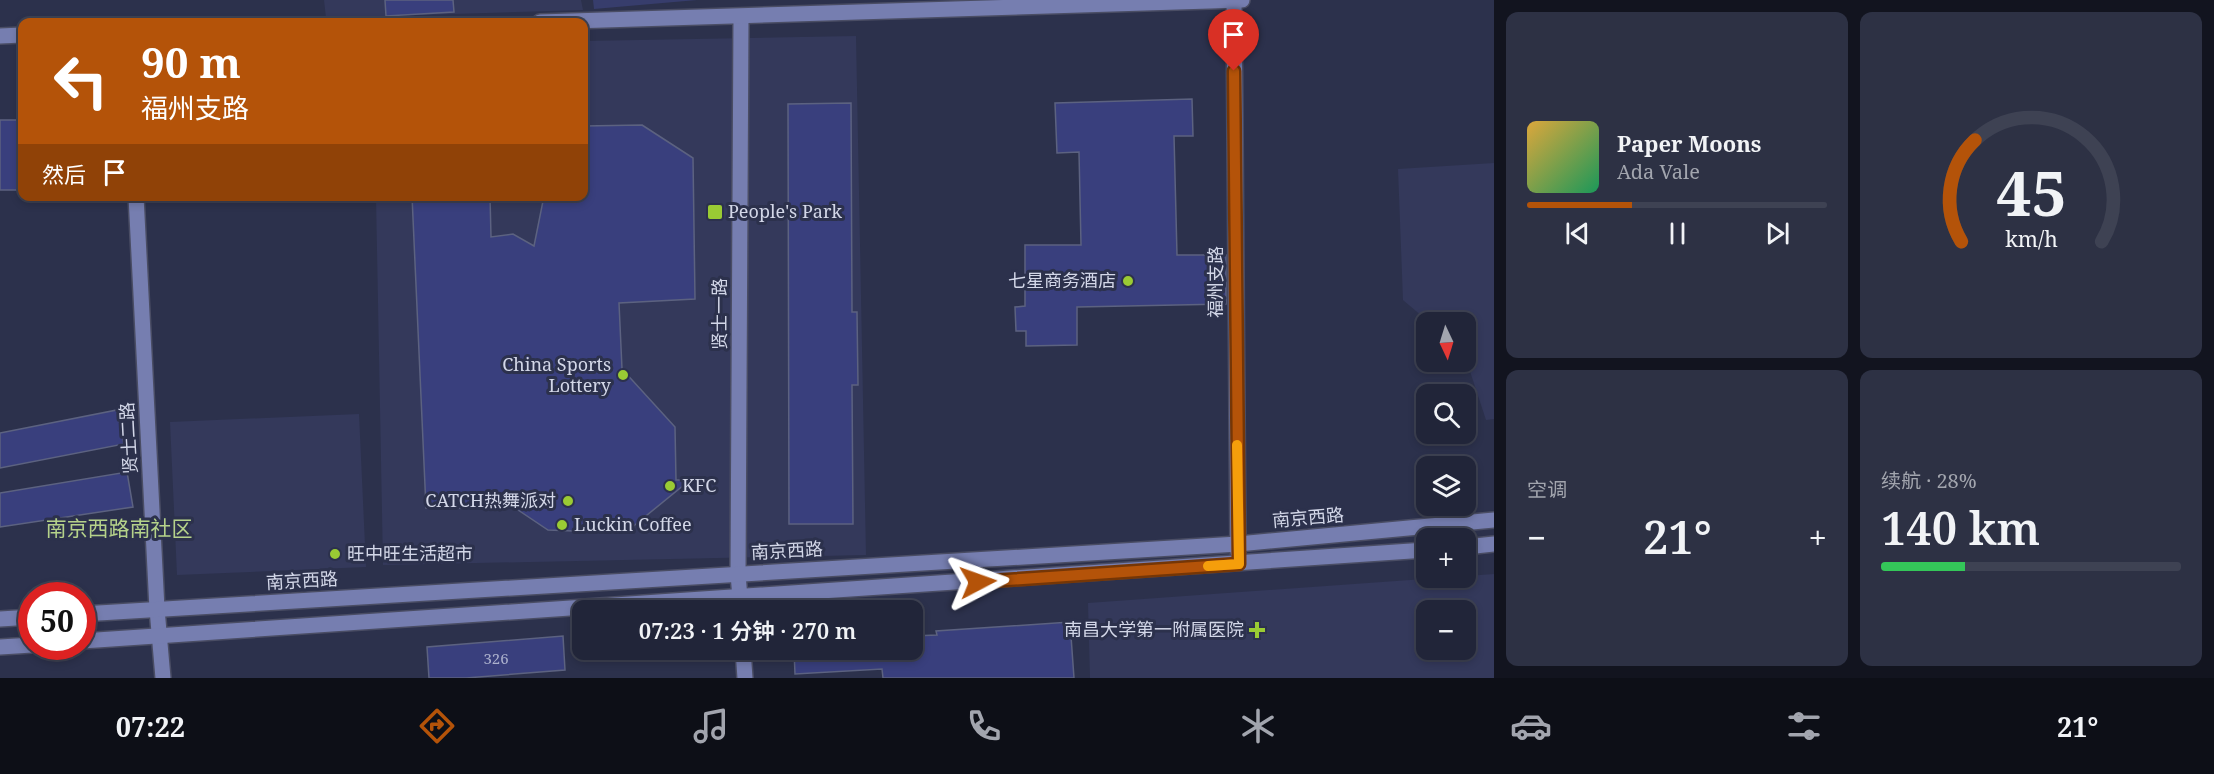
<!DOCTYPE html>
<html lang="zh">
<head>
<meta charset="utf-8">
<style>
	body { margin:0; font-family:"Noto Serif","Noto Sans SC",serif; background:#2d3144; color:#f1f3f6; height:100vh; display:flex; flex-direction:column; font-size:22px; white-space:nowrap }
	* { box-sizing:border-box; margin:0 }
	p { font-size:20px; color:#a2a5ae }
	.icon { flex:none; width:33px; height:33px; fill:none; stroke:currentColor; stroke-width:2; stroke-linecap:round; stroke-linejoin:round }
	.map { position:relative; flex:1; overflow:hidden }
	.panel { display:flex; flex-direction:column; gap:12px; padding:12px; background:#12141f; width:720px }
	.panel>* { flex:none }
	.top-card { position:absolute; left:18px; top:18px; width:570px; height:183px; border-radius:12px; box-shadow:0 3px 9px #0003,0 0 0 2px #3e4253; background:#b45309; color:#fff; overflow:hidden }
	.needle { width:39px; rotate:176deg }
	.buttons { position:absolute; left:1416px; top:312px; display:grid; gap:12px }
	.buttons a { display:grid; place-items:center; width:60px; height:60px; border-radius:12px; background:#212539; box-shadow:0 3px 9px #0003,0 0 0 2px #3e4253; font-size:30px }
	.speed { position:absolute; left:18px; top:582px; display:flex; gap:12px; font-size:30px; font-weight:700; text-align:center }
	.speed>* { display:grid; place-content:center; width:78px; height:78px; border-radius:50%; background:#212539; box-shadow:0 3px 9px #0003,0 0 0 2px #3e4253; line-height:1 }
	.speed .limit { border:9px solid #d22; background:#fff; color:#111 }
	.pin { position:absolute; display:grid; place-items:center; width:51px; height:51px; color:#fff; margin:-62px -26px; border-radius:50% 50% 50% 0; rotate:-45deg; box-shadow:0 0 6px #0007 }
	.pin .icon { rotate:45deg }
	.me { position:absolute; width:66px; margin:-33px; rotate:86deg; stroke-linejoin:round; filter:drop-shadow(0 0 4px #0008) }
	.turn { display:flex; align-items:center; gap:21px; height:126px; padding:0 24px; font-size:27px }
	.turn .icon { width:78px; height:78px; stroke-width:2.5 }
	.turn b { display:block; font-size:42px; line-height:51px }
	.then { display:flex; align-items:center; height:57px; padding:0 24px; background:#0003; gap:12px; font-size:22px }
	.big { font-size:45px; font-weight:600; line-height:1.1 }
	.panel .widget { flex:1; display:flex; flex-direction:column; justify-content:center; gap:9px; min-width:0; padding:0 21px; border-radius:12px; background:#2d3144 }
	.panel .dial { align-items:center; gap:0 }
	.dial svg { height:156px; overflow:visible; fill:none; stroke:#3e4253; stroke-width:7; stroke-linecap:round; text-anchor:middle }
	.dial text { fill:#f1f3f6; stroke:none }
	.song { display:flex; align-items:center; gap:18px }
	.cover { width:72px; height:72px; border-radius:9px; background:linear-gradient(135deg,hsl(40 70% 55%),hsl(150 70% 35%)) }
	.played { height:6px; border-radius:3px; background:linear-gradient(90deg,#b45309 35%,#3e4253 35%) }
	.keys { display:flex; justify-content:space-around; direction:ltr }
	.heat { display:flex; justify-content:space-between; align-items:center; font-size:33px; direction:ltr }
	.charge { height:9px; border-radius:4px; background:linear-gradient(90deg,#34c759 28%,#3e4253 0) }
	.panel .tiles { flex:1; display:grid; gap:12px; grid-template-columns:repeat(2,1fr) }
	.trip { position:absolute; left:572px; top:600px; width:351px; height:60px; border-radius:12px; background:#212539; box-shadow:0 3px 9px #0003,0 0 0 2px #3e4253; font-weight:600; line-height:60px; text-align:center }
	.dock { display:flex; height:96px; justify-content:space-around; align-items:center; background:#0d0f17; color:#a2a5ae }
	.dock .icon { width:42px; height:42px }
	.dock .current { color:#b45309 }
	.dock b { font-size:27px; color:#f1f3f6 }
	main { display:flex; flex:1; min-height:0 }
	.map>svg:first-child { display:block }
	.built { fill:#34395b; fill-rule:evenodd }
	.green { fill:#373d6c }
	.building { fill:#393f7d; stroke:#5c6280; stroke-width:1.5 }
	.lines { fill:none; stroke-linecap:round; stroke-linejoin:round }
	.secondary-casing { stroke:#4a4d64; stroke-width:18 }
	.secondary { stroke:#767eb0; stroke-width:15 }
	.route-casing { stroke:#753606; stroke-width:15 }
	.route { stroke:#b45309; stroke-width:10 }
	.slow { stroke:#f59e0b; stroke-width:10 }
	.poi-dot { fill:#9acb34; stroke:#2c314c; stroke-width:2 }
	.labels { text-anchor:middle; stroke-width:6; stroke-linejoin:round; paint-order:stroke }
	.number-label { font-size:15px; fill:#acb1cd }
	.poi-label { font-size:18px; fill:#d3d7e8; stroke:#2c314c; text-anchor:start }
	.street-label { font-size:18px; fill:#d3d7e8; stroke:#2c314c }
	.quarter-label { font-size:21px; fill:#b5d28a; stroke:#2c314c }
</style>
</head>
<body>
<main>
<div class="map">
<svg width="1494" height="678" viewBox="0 0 1494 678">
	<rect width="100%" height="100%" fill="#2c314c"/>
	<g class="built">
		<path d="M324 0H581L583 10 326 18Z"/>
		<path d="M856 36 866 555 383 565 376 197 584 196V41Z"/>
		<path d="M1494 163V419L1486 420 1466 359V322H1429L1403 300 1398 169Z"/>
		<path d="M359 414 366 567 177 575 170 422Z"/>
		<path d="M1494 574V678H1090L1088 603ZM1426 610H1466V650H1426Z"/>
	</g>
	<path class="green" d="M593 0H697L594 9Z"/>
	<g class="building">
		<path d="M385 0H453L454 12 386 16Z"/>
		<path d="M1192 99 1193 136H1174L1177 255H1226V304L1077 307V345L1026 346V331H1016L1015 307 1025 306V245H1081L1079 152 1057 153 1055 103Z"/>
		<path d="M851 103 852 312H857L858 385H852L853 524H789L788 104Z"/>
		<rect x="0" y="120" width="22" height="70"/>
		<path d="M642 125 693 158 695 299 619 303 622 369 675 427 676 480H690L625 533 548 530 515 508H426L412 196H490L491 237 513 234 534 246 544 196H584V126Z"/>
		<path d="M117 410 124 444 0 468V433Z"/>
		<path d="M127 472 133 507 0 527V493Z"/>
		<path d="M1070 622 1074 678H883L882 669 795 674 794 650H912V636L937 635 936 631Z"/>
		<path d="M563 636 565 670 466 678H429L427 647Z"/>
	</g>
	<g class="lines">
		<g class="secondary-casing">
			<g id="secondary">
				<path d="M1234 0 1238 552"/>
				<path d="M741 17 738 574 741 610"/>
				<path d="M540 22 1242 0"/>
				<path d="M0 36 22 35"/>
				<path d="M136 196 157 609 163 678"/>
				<path d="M1466 547 1494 544"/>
				<path d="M82 614 1238 544 1494 520"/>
				<path d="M0 619 32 617"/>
				<path d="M82 641 1426 550"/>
				<path d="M0 647 32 645"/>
				<path d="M743 650 745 678"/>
			</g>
		</g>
		<use href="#secondary" class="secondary"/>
	</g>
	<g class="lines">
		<g class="route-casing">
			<path id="route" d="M978 582 1239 564 1234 71"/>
		</g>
		<use href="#route" class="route"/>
		<path class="slow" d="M1208 566 1239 564 1237 445"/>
	</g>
	<g class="poi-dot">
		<rect x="707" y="204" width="16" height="16" rx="3"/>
		<circle cx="1128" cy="281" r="6"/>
		<circle cx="623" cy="375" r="6"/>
		<circle cx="670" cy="486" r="6"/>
		<circle cx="568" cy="501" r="6"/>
		<circle cx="562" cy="525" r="6"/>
		<circle cx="335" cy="554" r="6"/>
		<path d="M1254 621h6v6h6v6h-6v6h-6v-6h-6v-6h6z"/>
	</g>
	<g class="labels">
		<g class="number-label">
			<text x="496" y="664">326</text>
		</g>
		<g class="poi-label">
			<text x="728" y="218">People's Park</text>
			<text x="1116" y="287" text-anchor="end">七星商务酒店</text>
			<text x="611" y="371" text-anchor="end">China Sports<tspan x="611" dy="21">Lottery</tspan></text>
			<text x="682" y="492">KFC</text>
			<text x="556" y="507" text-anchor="end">CATCH热舞派对</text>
			<text x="574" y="531">Luckin Coffee</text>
			<text x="347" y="560">旺中旺生活超市</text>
			<text x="1244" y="636" text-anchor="end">南昌大学第一附属医院</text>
		</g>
		<g class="street-label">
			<text transform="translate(1216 282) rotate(-90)" y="6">福州支路</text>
			<text transform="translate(720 314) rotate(-90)" y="6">贤士一路</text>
			<text transform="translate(129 438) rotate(-93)" y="6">贤士二路</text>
			<text transform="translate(1308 518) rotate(-5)" y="6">南京西路</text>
			<text transform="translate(787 551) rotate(-3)" y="6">南京西路</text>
			<text transform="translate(302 581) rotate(-3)" y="6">南京西路</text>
		</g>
		<g class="quarter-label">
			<text x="119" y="536">南京西路南社区</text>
		</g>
	</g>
</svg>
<div class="buttons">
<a><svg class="needle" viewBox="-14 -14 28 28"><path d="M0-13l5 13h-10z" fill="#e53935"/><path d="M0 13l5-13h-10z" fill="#a2a5ae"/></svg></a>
<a><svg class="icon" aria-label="search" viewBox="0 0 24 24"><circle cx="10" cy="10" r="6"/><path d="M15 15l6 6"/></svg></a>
<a><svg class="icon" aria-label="layers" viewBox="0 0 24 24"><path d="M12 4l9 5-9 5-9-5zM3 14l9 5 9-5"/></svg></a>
<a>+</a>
<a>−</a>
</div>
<div class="speed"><div class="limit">50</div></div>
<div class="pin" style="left:1234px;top:71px;background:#d93025"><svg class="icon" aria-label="arrive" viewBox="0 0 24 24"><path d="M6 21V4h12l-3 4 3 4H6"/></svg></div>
<svg class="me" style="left:978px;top:582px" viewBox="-20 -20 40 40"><path d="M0-17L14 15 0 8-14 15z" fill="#b45309" stroke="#fff" stroke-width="4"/></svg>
<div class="trip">07:23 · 1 分钟 · 270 m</div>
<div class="top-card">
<div class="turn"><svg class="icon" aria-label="left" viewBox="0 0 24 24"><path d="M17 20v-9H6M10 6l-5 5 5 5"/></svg><div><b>90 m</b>福州支路</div></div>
<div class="then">然后<svg class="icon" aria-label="arrive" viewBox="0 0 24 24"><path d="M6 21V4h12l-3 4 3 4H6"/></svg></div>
</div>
</div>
<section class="panel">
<div class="tiles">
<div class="widget">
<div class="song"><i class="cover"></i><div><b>Paper Moons</b><p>Ada Vale</p></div></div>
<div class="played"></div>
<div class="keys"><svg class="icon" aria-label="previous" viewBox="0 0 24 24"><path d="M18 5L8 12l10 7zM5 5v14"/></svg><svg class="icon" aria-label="pause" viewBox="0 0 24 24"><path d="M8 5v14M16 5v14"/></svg><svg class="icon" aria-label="next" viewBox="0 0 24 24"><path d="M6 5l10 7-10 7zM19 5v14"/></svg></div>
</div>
<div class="widget dial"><svg viewBox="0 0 100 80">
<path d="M14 69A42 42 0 1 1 86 69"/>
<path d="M14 69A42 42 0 0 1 21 17" stroke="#b45309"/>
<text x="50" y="56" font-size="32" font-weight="700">45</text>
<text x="50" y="72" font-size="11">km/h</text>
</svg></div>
<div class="widget"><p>空调</p>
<div class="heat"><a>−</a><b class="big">21°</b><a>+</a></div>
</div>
<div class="widget"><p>续航 · 28%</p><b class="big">140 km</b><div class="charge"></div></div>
</div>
</section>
</main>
<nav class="dock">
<b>07:22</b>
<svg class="icon current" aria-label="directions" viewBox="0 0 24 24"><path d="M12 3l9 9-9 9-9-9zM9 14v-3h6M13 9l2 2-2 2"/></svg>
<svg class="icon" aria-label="music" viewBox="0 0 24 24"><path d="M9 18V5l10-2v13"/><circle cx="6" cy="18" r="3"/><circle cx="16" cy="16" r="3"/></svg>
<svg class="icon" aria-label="phone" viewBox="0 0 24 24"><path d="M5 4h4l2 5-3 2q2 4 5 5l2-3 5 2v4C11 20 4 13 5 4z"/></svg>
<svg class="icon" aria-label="climate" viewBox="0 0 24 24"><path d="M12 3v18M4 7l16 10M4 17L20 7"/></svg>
<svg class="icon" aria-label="car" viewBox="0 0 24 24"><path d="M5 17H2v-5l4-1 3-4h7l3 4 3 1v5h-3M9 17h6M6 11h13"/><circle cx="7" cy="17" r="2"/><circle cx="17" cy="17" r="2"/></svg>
<svg class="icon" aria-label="filters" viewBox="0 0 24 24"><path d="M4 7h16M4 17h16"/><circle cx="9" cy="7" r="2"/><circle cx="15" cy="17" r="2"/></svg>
<b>21°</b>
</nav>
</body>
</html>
